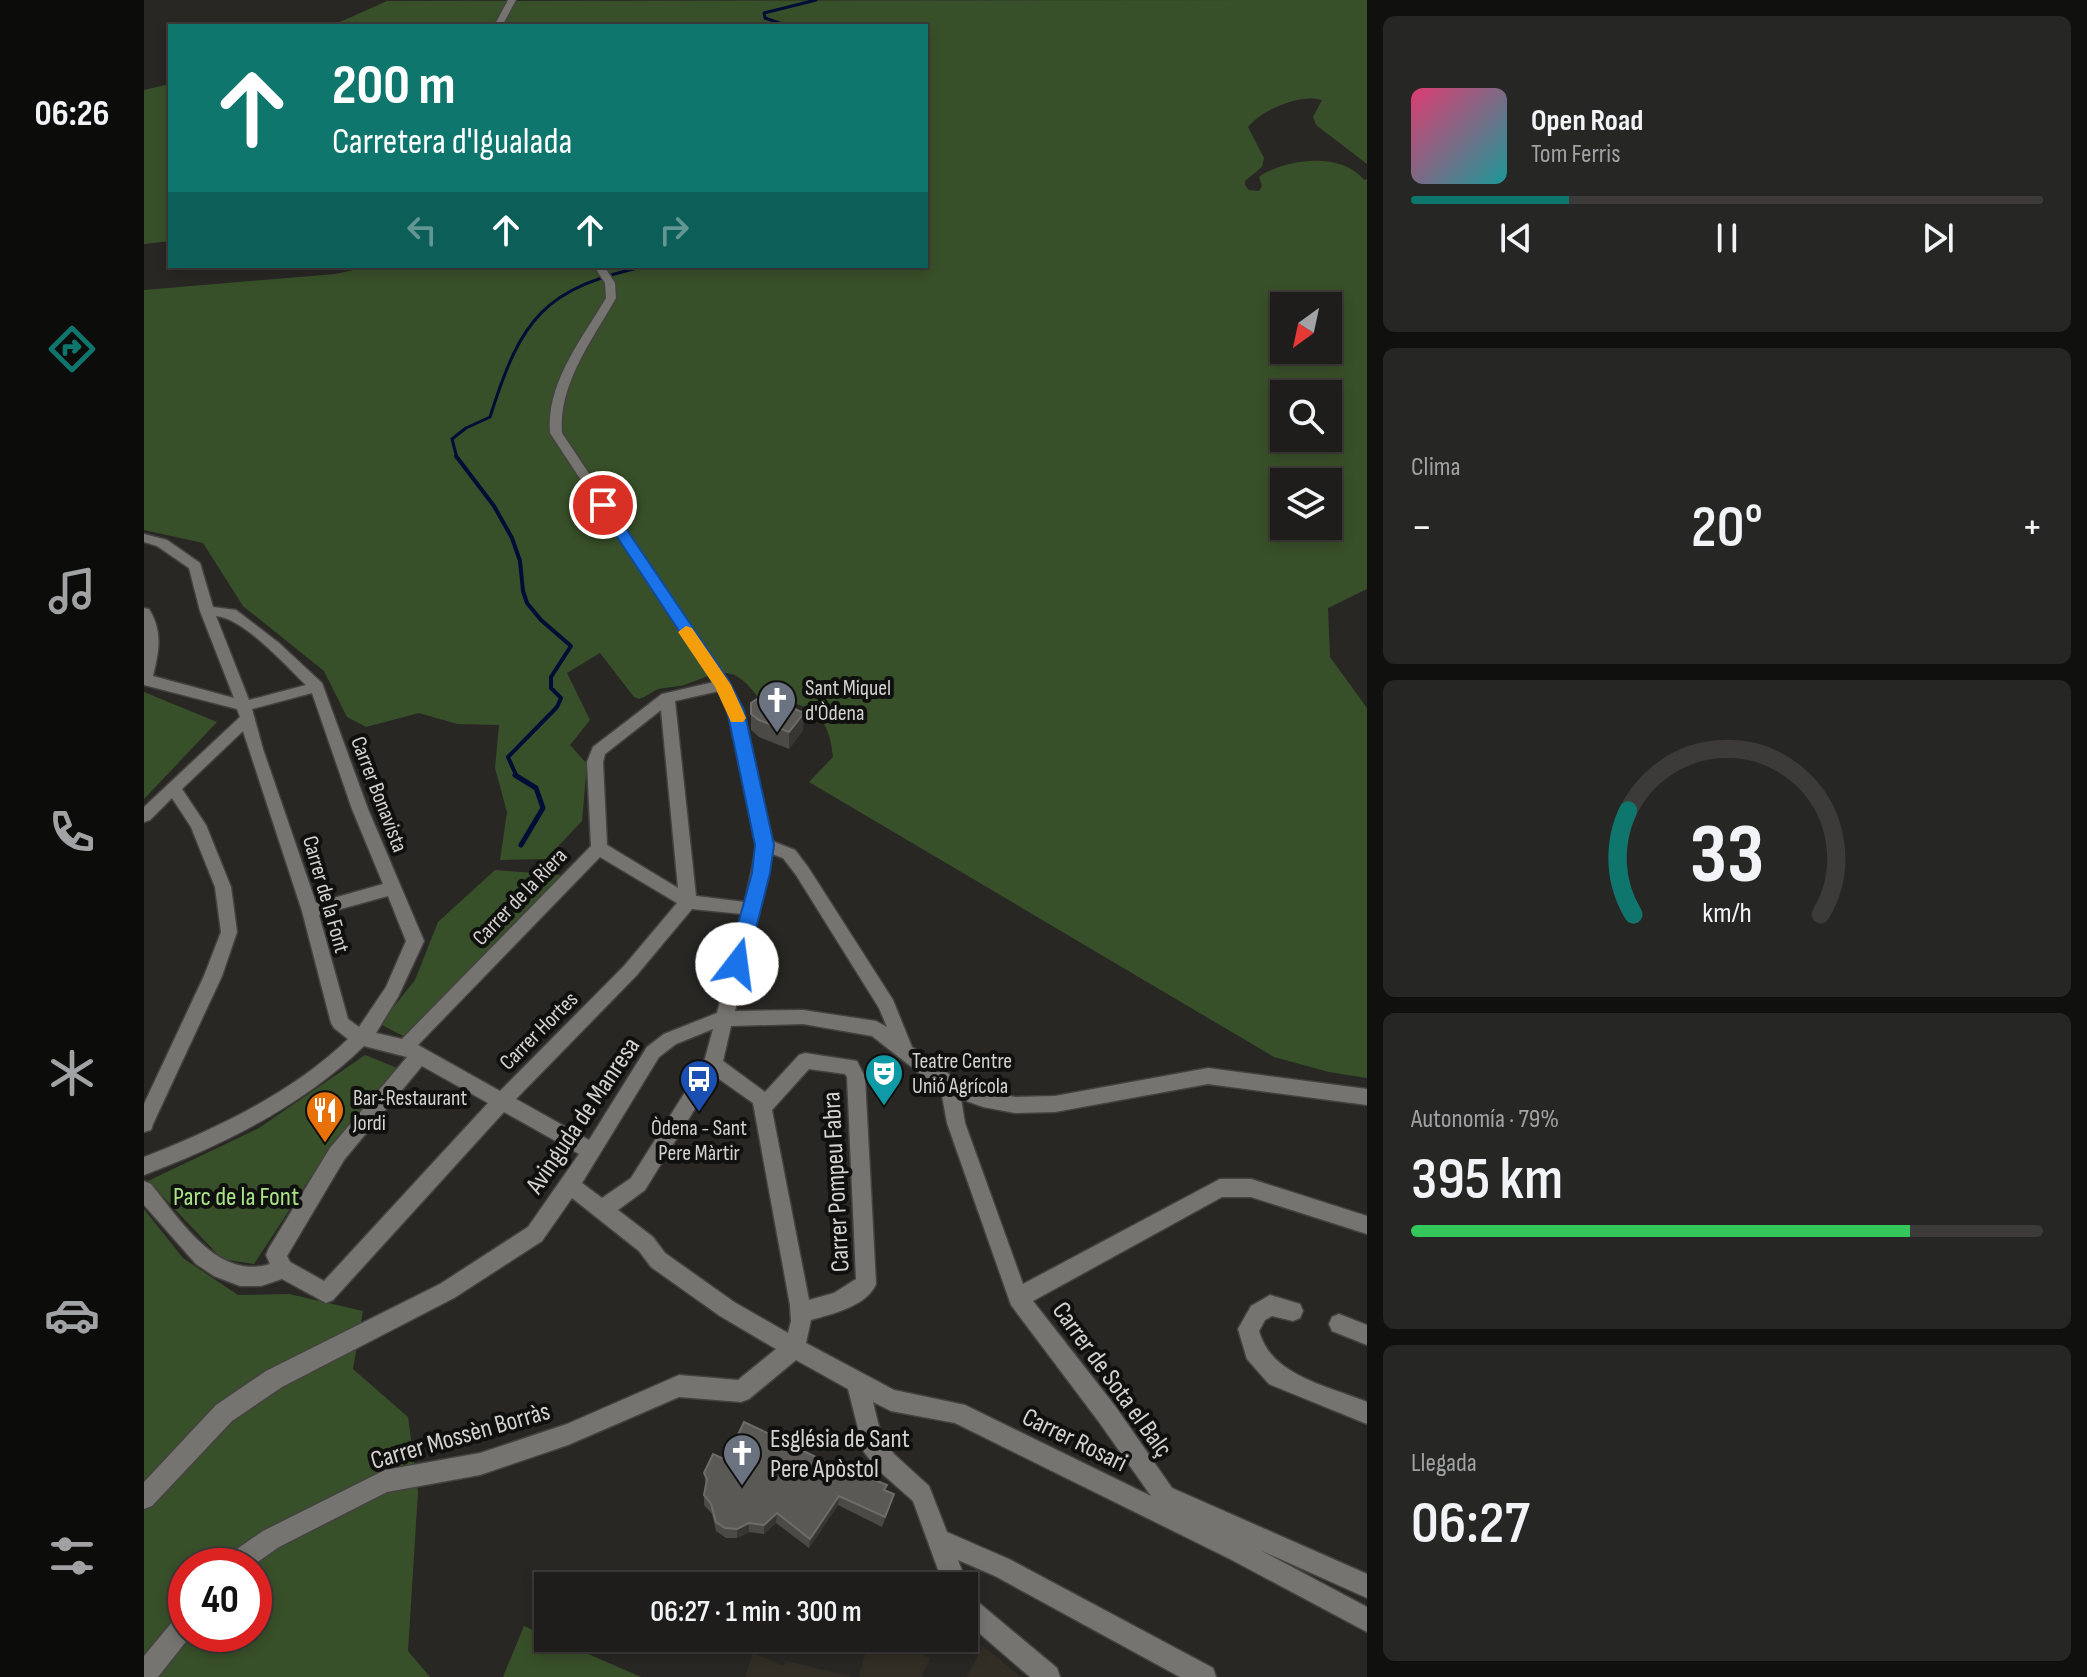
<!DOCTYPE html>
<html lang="es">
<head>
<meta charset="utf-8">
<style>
	body { margin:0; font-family:"Sofia Sans Condensed",sans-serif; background:#262624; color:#f1f3f6; height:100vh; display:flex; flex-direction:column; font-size:30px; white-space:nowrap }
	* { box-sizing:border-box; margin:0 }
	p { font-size:26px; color:#a1a2a3 }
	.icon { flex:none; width:44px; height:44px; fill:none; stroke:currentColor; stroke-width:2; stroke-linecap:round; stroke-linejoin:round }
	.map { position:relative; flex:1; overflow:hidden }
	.panel { display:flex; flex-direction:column; gap:16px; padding:16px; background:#10100f; width:720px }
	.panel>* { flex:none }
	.guide { position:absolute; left:24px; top:24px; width:760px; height:244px; border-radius:0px; box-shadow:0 4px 12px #0003,0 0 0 2px #3c3b3a; background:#0f766e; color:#fff; overflow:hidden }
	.needle { width:52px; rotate:213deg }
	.fabs { position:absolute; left:1126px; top:292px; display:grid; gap:16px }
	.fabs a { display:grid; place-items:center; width:72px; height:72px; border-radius:0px; background:#1e1d1b; box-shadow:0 4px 12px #0003,0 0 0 2px #3c3b3a; font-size:40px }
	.speed { position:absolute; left:24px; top:1548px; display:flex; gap:16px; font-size:40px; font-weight:700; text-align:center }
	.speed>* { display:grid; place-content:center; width:104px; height:104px; border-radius:50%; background:#1e1d1b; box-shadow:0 4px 12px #0003,0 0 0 2px #3c3b3a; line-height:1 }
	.speed .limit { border:12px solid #d22; background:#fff; color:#111 }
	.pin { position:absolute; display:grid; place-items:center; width:68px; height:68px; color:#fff; margin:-34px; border:4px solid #fff; border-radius:50%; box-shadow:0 2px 8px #0007 }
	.me { position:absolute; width:88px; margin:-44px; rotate:15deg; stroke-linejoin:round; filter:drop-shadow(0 0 6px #0008) }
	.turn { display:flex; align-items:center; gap:28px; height:168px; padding:0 32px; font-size:36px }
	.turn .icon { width:104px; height:104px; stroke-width:2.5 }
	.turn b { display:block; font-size:56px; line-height:68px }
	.lanes { display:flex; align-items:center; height:76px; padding:0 32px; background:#0003; justify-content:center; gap:40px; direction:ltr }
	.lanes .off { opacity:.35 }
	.big { font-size:60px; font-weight:600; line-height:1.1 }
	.panel .tile { flex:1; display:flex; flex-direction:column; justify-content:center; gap:12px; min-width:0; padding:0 28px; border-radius:12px; background:#262624 }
	.panel .dial { align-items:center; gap:0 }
	.dial svg { height:208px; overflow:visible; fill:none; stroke:#3c3b3a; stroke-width:7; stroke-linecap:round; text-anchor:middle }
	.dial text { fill:#f1f3f6; stroke:none }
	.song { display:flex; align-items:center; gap:24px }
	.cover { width:96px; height:96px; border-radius:12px; background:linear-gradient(135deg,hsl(340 70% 55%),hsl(180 70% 35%)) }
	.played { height:8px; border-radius:4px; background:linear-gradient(90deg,#0f766e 25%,#3c3b3a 25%) }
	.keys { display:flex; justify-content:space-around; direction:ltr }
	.heat { display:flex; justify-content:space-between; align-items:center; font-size:44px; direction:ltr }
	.charge { height:12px; border-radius:6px; background:linear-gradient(90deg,#34c759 79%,#3c3b3a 0) }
	.trip { position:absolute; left:390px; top:1572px; width:444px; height:80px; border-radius:0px; background:#1e1d1b; box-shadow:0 4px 12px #0003,0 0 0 2px #3c3b3a; font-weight:600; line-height:80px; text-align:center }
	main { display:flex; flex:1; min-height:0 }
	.menu { display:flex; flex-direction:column; width:144px; justify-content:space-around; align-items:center; background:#0c0c0b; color:#a1a2a3 }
	.menu .icon { width:56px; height:56px }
	.menu .current { color:#0f766e }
	.menu b { font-size:36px; color:#f1f3f6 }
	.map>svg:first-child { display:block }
	.built { fill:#322e25 }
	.green { fill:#385029; fill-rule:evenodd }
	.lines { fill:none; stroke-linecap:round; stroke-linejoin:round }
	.stream-far2 { stroke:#000d36; stroke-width:3 }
	.stream-far1 { stroke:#000d36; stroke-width:4 }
	.stream { stroke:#000d36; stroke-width:5 }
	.minor-casing { stroke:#444240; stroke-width:3 }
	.minor { fill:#767471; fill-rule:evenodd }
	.wall { fill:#4c4a47 }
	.shaded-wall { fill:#383633 }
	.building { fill:#5b5956; stroke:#6e6c6a; stroke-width:2 }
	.route { fill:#1a73e8; stroke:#114b97; stroke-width:2 }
	.slow { fill:#f59e0b }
	.labels { text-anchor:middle; stroke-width:8; stroke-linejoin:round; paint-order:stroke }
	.poi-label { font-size:22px; fill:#d4d3d2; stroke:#10100e; text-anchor:start }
	.street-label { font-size:22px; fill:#d4d3d2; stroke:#10100e }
	.near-street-label { font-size:26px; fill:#d4d3d2; stroke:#10100e }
	.near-park-label { font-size:26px; fill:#a9e387; stroke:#10100e }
	.near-poi-label { font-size:26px; fill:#d4d3d2; stroke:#10100e; text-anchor:start }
</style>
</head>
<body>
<main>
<nav class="menu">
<b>06:26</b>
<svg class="icon current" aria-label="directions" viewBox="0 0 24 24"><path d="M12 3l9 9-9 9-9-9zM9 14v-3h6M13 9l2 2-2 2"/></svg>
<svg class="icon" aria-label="music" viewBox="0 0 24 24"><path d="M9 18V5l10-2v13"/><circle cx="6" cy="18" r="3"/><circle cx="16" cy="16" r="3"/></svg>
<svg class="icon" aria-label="phone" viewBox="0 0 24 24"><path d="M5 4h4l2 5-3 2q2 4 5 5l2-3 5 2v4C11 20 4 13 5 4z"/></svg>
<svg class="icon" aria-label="climate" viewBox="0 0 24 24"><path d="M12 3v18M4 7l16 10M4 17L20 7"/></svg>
<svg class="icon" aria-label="car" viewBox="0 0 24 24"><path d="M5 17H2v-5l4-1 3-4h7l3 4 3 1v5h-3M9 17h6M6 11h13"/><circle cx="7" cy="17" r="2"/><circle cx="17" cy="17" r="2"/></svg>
<svg class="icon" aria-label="filters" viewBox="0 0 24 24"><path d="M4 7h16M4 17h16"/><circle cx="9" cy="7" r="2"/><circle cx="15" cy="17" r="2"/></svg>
</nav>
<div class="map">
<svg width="1223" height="1677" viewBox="0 0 1223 1677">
	<rect width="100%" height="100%" fill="#282724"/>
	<g class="built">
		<path d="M725 1638H759L786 1659 778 1675 780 1677H715Z"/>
		<path d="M839 1646 877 1677H823Z"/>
		<path d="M609 1653 640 1666 641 1661 710 1677H601Z"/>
	</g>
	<g class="green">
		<path d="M1223 0V164L1172 125 1169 117 1178 100C1156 93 1118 110 1104 127L1120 158 1118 167 1101 181V185L1105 190 1115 191 1118 186 1115 177 1119 174C1147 159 1197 152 1220 180L1223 179V589L1184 608 1186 657 1223 708V1078L1185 1072 1130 1057 665 782 689 757C685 705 656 703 613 696 588 663 576 672 543 684 533 688 522 686 512 690 506 693 501 697 495 699L490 697 456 653 423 673 446 720 426 745 443 764 438 821 402 859 356 860 363 812 351 768 355 725 313 724 275 713 222 727 203 717 180 671 99 606 59 543 0 530V290L191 274 227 266H782V26H187L243 1ZM1140 306H1184V350H1140ZM1140 394H1184V438H1140ZM1140 482H1184V526H1140Z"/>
		<path d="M26 84V241L0 244V90Z"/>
		<path d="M0 692 73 722 0 799Z"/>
		<path d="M351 870 417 875 261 1037 236 1024 271 980 294 922Z"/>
		<path d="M221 1055 258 1070 180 1157 110 1264 78 1259 4 1181 115 1128Z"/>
		<path d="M0 1209 39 1258 94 1295 145 1294 219 1311 209 1369 264 1417 274 1492 264 1651 286 1677H0ZM42 1566H110V1634H42Z"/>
		<path d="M380 1626 497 1677H359Z"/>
	</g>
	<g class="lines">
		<g class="stream-far2">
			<path d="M644 26 621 18 620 13 672 0"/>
			<path d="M313 458 308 439 322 428 346 417C377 318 400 288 503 266"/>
		</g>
		<path class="stream-far1" d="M312 456 350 506 368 538 376 561 379 591 383 603 397 620 427 646 407 677V688L417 698 413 707 364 757 373 777"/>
		<path class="stream" d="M371 775 392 788 399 808 377 845"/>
		<g class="minor-casing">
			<g id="minor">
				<path d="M364 0H372L358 26H350Z"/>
				<path d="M450 266H460L471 283 472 298C449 339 414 384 418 433L586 685 599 710 628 841 651 850 664 867 749 1000 768 1047 813 1080 840 1091 871 1097 911 1096 1064 1068 1223 1089V1105L1064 1084 911 1112 871 1113 839 1107 817 1099 821 1123 879 1284 1076 1179H1107L1223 1216V1234L1107 1197H1078L889 1301 971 1406 1028 1488 1223 1574V1598L1116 1550 1223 1607V1632L1086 1559 811 1423 747 1411 729 1402 738 1439 750 1454 785 1486 803 1532 867 1560 1069 1668 1072 1677H1036L851 1576 814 1560 824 1586 821 1593 828 1597 913 1668 916 1677H886L820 1620V1586H800L769 1501 734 1470 720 1452 704 1389 652 1360 605 1399 597 1402 535 1397 424 1445 336 1475 243 1492 135 1547 108 1566H76L80 1558 119 1531 241 1470 336 1453 423 1424 535 1375 594 1380 632 1349 576 1316 507 1267 495 1251 428 1198 398 1241 310 1298 138 1387 88 1421 8 1506 0 1509V1482L72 1405 122 1371 296 1284 384 1227 435 1154 360 1112 189 1300 182 1303 138 1279 117 1286H96L70 1276 52 1264 0 1205V1181L7 1184C35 1218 73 1281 126 1264L122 1255 125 1248 186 1148 263 1057 220 1046C160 1105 79 1145 0 1175V1157C72 1129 148 1093 204 1039L190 1028 187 1023 158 911 99 731 38 789 62 825 87 887 93 932 78 976 9 1124 7 1130 0 1132V1104L60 976 77 932 71 887 47 827 28 798 6 820 0 822V807L96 717 93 709 0 685V608L5 609C19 632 15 651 9 676L90 698 56 611 45 568 13 546 0 542V534L23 540 56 563 69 607 92 610 135 643 178 683 224 809 280 941 254 997 232 1033 258 1039 447 846 443 762 449 747 518 694 570 682 406 433C402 383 438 339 462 298L461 283ZM72 616C101 619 141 665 162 685L105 700ZM575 691 585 710 613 845 601 902 552 896 531 701ZM168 693 208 809 239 884 172 903 119 749 108 709ZM517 710 534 888 463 845 459 762 461 754ZM628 854 639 858 652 875 735 1008 743 1027 732 1021 659 1010 591 1011ZM456 857 533 903 480 966 356 1091 274 1045ZM244 896 262 941 242 987 215 1027 204 1019 175 915ZM548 909 598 914 573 1013 520 1034 503 1047 445 1140 372 1099 492 976ZM659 1024 728 1036 797 1090 803 1123 867 1305 955 1422 1007 1496 821 1405 750 1390 662 1343 667 1320C688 1314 723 1306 732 1284L721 1077 713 1061 661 1053 655 1055 621 1092 579 1061 587 1026ZM569 1029 560 1062 487 1178 458 1198 438 1183 515 1057 532 1044ZM278 1066 344 1103 180 1281 146 1262 143 1256 200 1160ZM665 1069 701 1074 703 1077 712 1279 690 1293 665 1300 628 1110ZM571 1076 609 1103 646 1305 647 1321 644 1333 590 1302 521 1253 509 1237 474 1210 501 1190Z"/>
				<path d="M1126 1295 1156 1304 1159 1311 1156 1318 1149 1321 1128 1316 1121 1320 1115 1331C1127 1376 1184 1386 1223 1402V1424L1125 1384 1103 1359 1094 1329 1107 1306Z"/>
				<path d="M1195 1314 1223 1325V1345L1188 1331 1185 1324 1188 1317Z"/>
				<path d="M42 1611V1634H48L14 1677H0V1656L34 1615Z"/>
			</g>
		</g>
		<use href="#minor" class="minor"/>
	</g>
	<g class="wall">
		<path d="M607 703 659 730 645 749 615 737 607 730Z"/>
		<path d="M636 1439H657L656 1449 720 1480 743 1485 741 1491 750 1494 747 1504 738 1527 694 1505 665 1548 632 1523 620 1534 605 1532 593 1538H582L572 1531 568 1514 560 1505V1495L562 1485 560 1473 582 1460Z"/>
	</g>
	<g class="shaded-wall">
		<path d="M660 713 659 730 645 749V732Z"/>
		<path d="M750 1494 747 1504 738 1527 741 1517Z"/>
		<path d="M695 1496 694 1505 665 1548 666 1539Z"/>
		<path d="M633 1513 632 1523 620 1534V1525Z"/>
		<path d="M605 1523V1532L593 1538V1529Z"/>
	</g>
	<g class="building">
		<path d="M613 699 632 701 660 713 645 732 615 720 607 714V703Z"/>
		<path d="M600 1422 636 1439 639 1431 657 1439 653 1448 720 1480 721 1476 743 1485 740 1490 750 1494 741 1517 695 1496 666 1539 633 1513 620 1525 605 1523 593 1529 581 1528 572 1522 567 1504 560 1495 563 1479 560 1473 569 1454 582 1460Z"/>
	</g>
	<path class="route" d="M459 501 464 502 585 681 600 710 630 845 626 873 603 964 600 970H586L583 964 608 873 611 845 583 710 572 687 452 505Z"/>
	<path class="slow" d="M542 626 548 628 587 685 602 718 599 722H587L571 687 534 632Z"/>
	<defs>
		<g id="church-pin" transform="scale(2)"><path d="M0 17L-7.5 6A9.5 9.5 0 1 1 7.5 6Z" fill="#6b7280" stroke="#10100e"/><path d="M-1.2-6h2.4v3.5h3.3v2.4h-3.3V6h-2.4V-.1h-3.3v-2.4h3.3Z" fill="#fff"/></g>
		<g id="theatre-pin" transform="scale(2)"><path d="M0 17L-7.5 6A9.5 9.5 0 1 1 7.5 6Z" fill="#0f9aa8" stroke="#10100e"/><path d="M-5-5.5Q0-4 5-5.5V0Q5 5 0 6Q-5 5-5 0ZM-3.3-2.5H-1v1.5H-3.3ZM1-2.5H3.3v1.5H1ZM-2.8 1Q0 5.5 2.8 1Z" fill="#fff"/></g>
		<g id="bus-pin" transform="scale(2)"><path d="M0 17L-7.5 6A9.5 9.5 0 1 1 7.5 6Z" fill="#1a4fb4" stroke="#10100e"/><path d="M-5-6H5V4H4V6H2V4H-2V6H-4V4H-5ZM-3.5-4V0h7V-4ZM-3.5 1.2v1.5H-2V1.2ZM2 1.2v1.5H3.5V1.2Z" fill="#fff"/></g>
		<g id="restaurant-pin" transform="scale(2)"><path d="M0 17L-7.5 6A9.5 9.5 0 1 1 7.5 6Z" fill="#e8710a" stroke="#10100e"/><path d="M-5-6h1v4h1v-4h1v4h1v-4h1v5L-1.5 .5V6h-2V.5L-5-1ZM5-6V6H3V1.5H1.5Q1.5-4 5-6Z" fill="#fff"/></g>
	</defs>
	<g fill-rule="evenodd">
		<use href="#church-pin" x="633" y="700"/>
		<use href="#theatre-pin" x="740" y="1073"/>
		<use href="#bus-pin" x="555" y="1079"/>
		<use href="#restaurant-pin" x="181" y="1110"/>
		<use href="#church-pin" x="598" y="1453"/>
	</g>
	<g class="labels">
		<g class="poi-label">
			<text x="661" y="695">Sant Miquel<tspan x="661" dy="25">d'Òdena</tspan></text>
			<text x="768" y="1068">Teatre Centre<tspan x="768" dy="25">Unió Agrícola</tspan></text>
			<text x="209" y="1105">Bar-Restaurant<tspan x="209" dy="25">Jordi</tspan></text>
			<text x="555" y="1135" text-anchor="middle">Òdena - Sant<tspan x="555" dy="25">Pere Màrtir</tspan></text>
		</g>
		<g class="street-label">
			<text transform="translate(236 794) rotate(69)" y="8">Carrer Bonavista</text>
			<text transform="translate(183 894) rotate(74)" y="8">Carrer de la Font</text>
			<text transform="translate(375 896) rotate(-46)" y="8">Carrer de la Riera</text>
			<text transform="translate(394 1030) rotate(-45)" y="8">Carrer Hortes</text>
		</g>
		<g class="near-street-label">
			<text transform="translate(438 1115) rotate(-56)" y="9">Avinguda de Manresa</text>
			<text transform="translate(691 1182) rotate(-93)" y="9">Carrer Pompeu Fabra</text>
			<text transform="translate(969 1379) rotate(54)" y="9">Carrer de Sota el Balç</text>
			<text transform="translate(316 1435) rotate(-16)" y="9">Carrer Mossèn Borràs</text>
			<text transform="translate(931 1439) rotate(26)" y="9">Carrer Rosari</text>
		</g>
		<g class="near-park-label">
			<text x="92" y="1205">Parc de la Font</text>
		</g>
		<g class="near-poi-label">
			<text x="626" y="1447">Església de Sant<tspan x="626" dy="30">Pere Apòstol</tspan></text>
		</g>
	</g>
</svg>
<div class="fabs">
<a><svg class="needle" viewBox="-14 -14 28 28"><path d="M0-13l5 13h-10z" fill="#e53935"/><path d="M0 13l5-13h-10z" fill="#a1a2a3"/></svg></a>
<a><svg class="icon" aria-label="search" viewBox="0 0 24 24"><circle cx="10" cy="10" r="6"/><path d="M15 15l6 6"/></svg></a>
<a><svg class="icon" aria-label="layers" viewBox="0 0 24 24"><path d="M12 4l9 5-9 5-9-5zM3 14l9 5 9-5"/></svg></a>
</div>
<div class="speed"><div class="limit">40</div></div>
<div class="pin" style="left:459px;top:505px;background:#d93025"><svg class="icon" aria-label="arrive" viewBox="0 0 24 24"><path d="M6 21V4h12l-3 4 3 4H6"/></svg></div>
<svg class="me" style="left:593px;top:964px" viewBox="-20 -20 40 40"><circle r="19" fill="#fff"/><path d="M0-13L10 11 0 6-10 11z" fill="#1a73e8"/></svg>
<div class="trip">06:27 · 1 min · 300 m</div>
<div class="guide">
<div class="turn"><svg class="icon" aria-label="ahead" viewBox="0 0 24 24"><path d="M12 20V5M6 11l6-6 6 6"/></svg><div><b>200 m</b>Carretera d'Igualada</div></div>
<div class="lanes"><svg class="icon off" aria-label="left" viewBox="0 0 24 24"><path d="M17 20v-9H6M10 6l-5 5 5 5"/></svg><svg class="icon" aria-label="ahead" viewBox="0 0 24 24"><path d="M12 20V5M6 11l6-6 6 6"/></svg><svg class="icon" aria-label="ahead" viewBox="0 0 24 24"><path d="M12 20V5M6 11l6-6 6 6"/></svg><svg class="icon off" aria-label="right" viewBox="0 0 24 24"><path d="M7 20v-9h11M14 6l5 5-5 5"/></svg></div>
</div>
</div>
<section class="panel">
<div class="tile">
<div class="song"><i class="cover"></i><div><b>Open Road</b><p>Tom Ferris</p></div></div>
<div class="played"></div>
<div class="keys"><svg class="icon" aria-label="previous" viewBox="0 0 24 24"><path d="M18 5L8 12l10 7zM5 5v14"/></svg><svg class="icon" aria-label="pause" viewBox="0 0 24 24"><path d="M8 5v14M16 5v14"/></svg><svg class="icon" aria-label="next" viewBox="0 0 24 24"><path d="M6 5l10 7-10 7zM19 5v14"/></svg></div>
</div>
<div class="tile"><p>Clima</p>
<div class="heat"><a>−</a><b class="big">20°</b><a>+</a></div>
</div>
<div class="tile dial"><svg viewBox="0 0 100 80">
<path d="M14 69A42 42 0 1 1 86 69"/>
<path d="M14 69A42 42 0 0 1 12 29" stroke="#0f766e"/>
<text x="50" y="56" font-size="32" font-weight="700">33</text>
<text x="50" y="72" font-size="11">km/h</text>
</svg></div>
<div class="tile"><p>Autonomía · 79%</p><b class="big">395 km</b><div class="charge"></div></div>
<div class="tile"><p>Llegada</p><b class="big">06:27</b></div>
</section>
</main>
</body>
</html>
